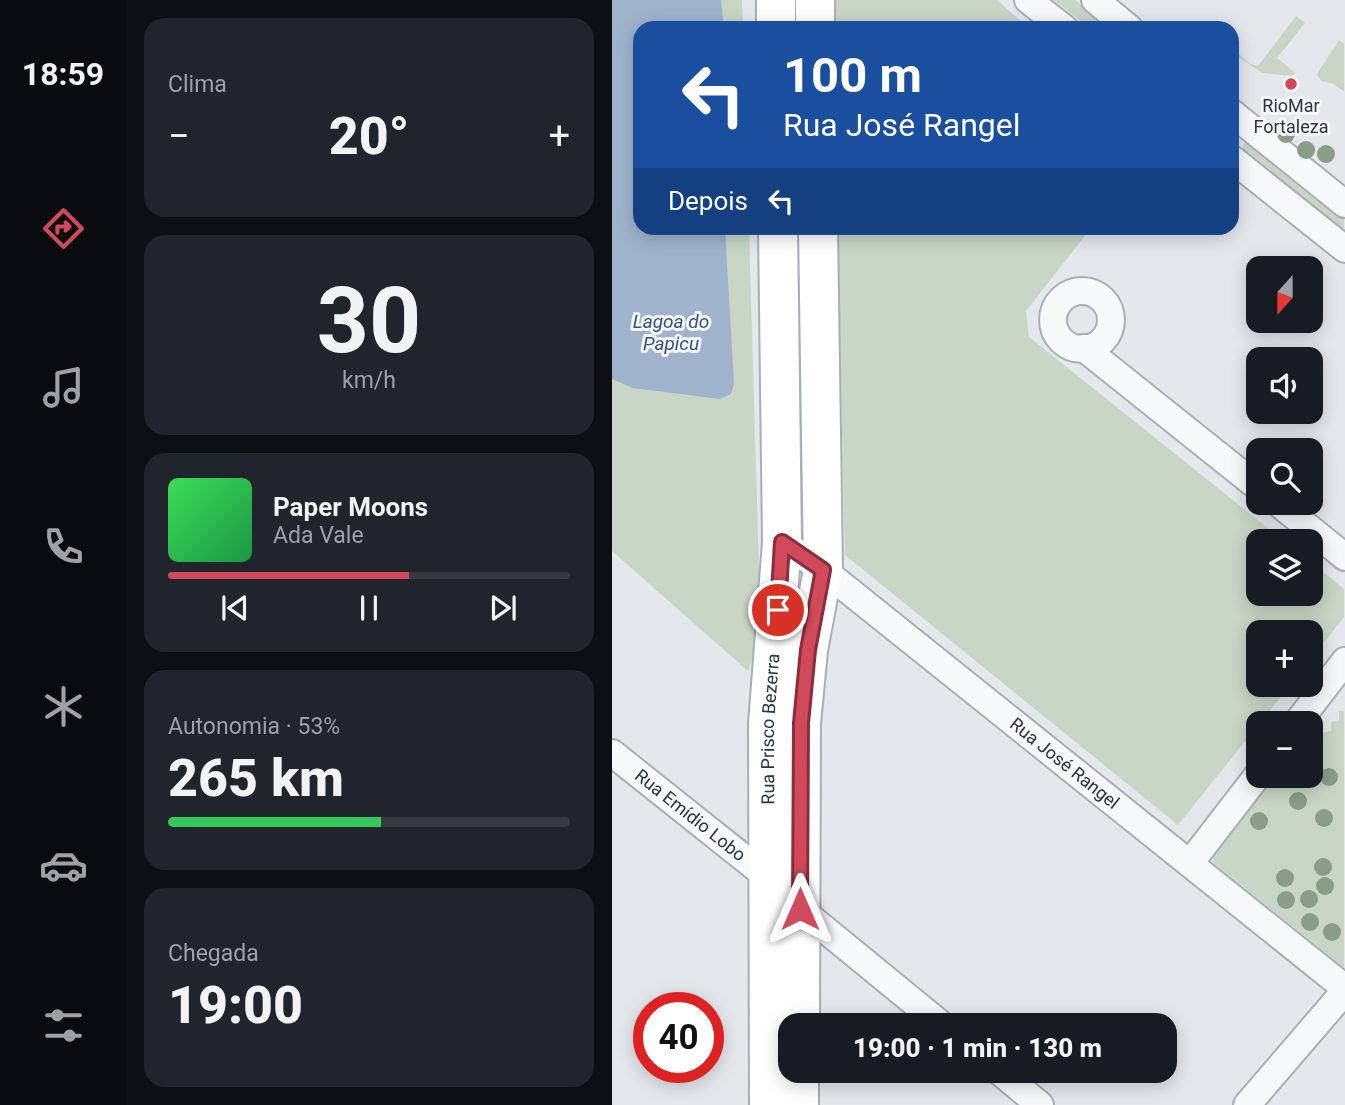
<!DOCTYPE html>
<html lang="pt">
<head>
<meta charset="utf-8">
<style>
	body { margin:0; font-family:Roboto,sans-serif; background:#20242c; color:#f1f3f6; height:100vh; display:flex; flex-direction:column; font-size:26px; white-space:nowrap }
	* { box-sizing:border-box; margin:0 }
	p { font-size:23px; color:#9ea1a6 }
	.icon { flex:none; width:38px; height:38px; fill:none; stroke:currentColor; stroke-width:2; stroke-linecap:round; stroke-linejoin:round }
	.map { position:relative; flex:1; overflow:hidden }
	.sheet { display:flex; flex-direction:column; gap:18px; padding:18px; background:#0d0f14; width:486px }
	.sheet>* { flex:none }
	.top-card { position:absolute; left:21px; top:21px; width:606px; height:214px; border-radius:21px; box-shadow:0 4px 18px #0003; background:#1a4fa0; color:#fff; overflow:hidden }
	.needle { width:46px; rotate:201deg }
	.buttons { position:absolute; left:634px; top:256px; display:grid; gap:14px }
	.buttons a { display:grid; place-items:center; width:77px; height:77px; border-radius:14px; background:#171b24; box-shadow:0 4px 18px #0003; font-size:35px }
	.speed { position:absolute; left:21px; top:992px; display:flex; gap:14px; font-size:35px; font-weight:700; text-align:center }
	.speed>* { display:grid; place-content:center; width:91px; height:91px; border-radius:50%; background:#171b24; box-shadow:0 4px 18px #0003; line-height:1 }
	.speed .limit { border:10px solid #d22; background:#fff; color:#111 }
	.pin { position:absolute; display:grid; place-items:center; width:60px; height:60px; color:#fff; margin:-30px; border:4px solid #fff; border-radius:50%; box-shadow:0 2px 7px #0007 }
	.me { position:absolute; width:77px; margin:-38px; rotate:0deg; stroke-linejoin:round; filter:drop-shadow(0 0 5px #0008) }
	.turn { display:flex; align-items:center; gap:24px; height:147px; padding:0 35px; font-size:32px }
	.turn .icon { width:91px; height:91px; stroke-width:2.5 }
	.turn b { display:block; font-size:49px; line-height:60px }
	.then { display:flex; align-items:center; height:66px; padding:0 35px; background:#0003; gap:14px; font-size:26px }
	.big { font-size:52px; font-weight:800; line-height:1.1 }
	.sheet .widget { flex:1; display:flex; flex-direction:column; justify-content:center; gap:10px; min-width:0; padding:0 24px; border-radius:21px; background:#20242c }
	.sheet .dial { align-items:center; gap:0 }
	.dial b { font-size:91px; line-height:1 }
	.song { display:flex; align-items:center; gap:21px }
	.cover { width:84px; height:84px; border-radius:10px; background:linear-gradient(135deg,hsl(130 70% 55%),hsl(140 70% 35%)) }
	.played { height:7px; border-radius:4px; background:linear-gradient(90deg,#d1495b 60%,#363941 60%) }
	.keys { display:flex; justify-content:space-around; direction:ltr }
	.heat { display:flex; justify-content:space-between; align-items:center; font-size:38px; direction:ltr }
	.charge { height:10px; border-radius:5px; background:linear-gradient(90deg,#34c759 53%,#363941 0) }
	.trip { position:absolute; left:166px; top:1013px; width:399px; height:70px; border-radius:21px; background:#171b24; box-shadow:0 4px 18px #0003; font-weight:800; line-height:70px; text-align:center }
	main { display:flex; flex:1; min-height:0 }
	.tab-bar { display:flex; flex-direction:column; width:126px; justify-content:space-around; align-items:center; background:#090b0e; color:#9ea1a6 }
	.tab-bar .icon { width:49px; height:49px }
	.tab-bar .selected { color:#d1495b }
	.tab-bar b { font-size:32px; color:#f1f3f6 }
	.map>svg:first-child { display:block }
	.green { fill:#c9d6c5 }
	.water { fill:#9fb4cc }
	.lines { fill:none; stroke-linecap:round; stroke-linejoin:round }
	.street-casing { stroke:#a9aeb7; stroke-width:30 }
	.secondary-casing { stroke:#a9aeb7; stroke-width:42 }
	.street { stroke:#f7f8fa; stroke-width:26 }
	.secondary { stroke:#fff; stroke-width:38 }
	.tree { fill:#899d89 }
	.route-casing { stroke:#882f3b; stroke-width:18 }
	.route { stroke:#d1495b; stroke-width:12 }
	.poi-dot { fill:#d1495b; stroke:#f4f6f9; stroke-width:2.5 }
	.labels { text-anchor:middle; stroke-width:6; stroke-linejoin:round; paint-order:stroke }
	.poi-label { font-size:18px; fill:#2b3445; stroke:#f4f6f9 }
	.street-label { font-size:18px; fill:#2b3445; stroke:#f4f6f9 }
	.water-label { font-size:19px; font-style:italic; fill:#34527a; stroke:#f4f6f9 }
</style>
</head>
<body>
<main>
<nav class="tab-bar">
<b>18:59</b>
<svg class="icon selected" aria-label="directions" viewBox="0 0 24 24"><path d="M12 3l9 9-9 9-9-9zM9 14v-3h6M13 9l2 2-2 2"/></svg>
<svg class="icon" aria-label="music" viewBox="0 0 24 24"><path d="M9 18V5l10-2v13"/><circle cx="6" cy="18" r="3"/><circle cx="16" cy="16" r="3"/></svg>
<svg class="icon" aria-label="phone" viewBox="0 0 24 24"><path d="M5 4h4l2 5-3 2q2 4 5 5l2-3 5 2v4C11 20 4 13 5 4z"/></svg>
<svg class="icon" aria-label="climate" viewBox="0 0 24 24"><path d="M12 3v18M4 7l16 10M4 17L20 7"/></svg>
<svg class="icon" aria-label="car" viewBox="0 0 24 24"><path d="M5 17H2v-5l4-1 3-4h7l3 4 3 1v5h-3M9 17h6M6 11h13"/><circle cx="7" cy="17" r="2"/><circle cx="17" cy="17" r="2"/></svg>
<svg class="icon" aria-label="filters" viewBox="0 0 24 24"><path d="M4 7h16M4 17h16"/><circle cx="9" cy="7" r="2"/><circle cx="15" cy="17" r="2"/></svg>
</nav>
<section class="sheet">
<div class="widget"><p>Clima</p>
<div class="heat"><a>−</a><b class="big">20°</b><a>+</a></div>
</div>
<div class="widget dial"><b>30</b><p>km/h</p></div>
<div class="widget">
<div class="song"><i class="cover"></i><div><b>Paper Moons</b><p>Ada Vale</p></div></div>
<div class="played"></div>
<div class="keys"><svg class="icon" aria-label="previous" viewBox="0 0 24 24"><path d="M18 5L8 12l10 7zM5 5v14"/></svg><svg class="icon" aria-label="pause" viewBox="0 0 24 24"><path d="M8 5v14M16 5v14"/></svg><svg class="icon" aria-label="next" viewBox="0 0 24 24"><path d="M6 5l10 7-10 7zM19 5v14"/></svg></div>
</div>
<div class="widget"><p>Autonomia · 53%</p><b class="big">265 km</b><div class="charge"></div></div>
<div class="widget"><p>Chegada</p><b class="big">19:00</b></div>
</section>
<div class="map">
<svg width="733" height="1105" viewBox="0 0 733 1105">
	<rect width="100%" height="100%" fill="#e4e7ec"/>
	<g class="green">
		<path d="M0 0H130L131 28H28V228H137L148 603 145 645 136 671 0 551Z"/>
		<path d="M221 0H385L417 28H221Z"/>
		<path d="M442 0H463L497 28H477Z"/>
		<path d="M684 16 693 23 665 58 683 73 680 76 650 73 620 53V48L638 64 646 66Z"/>
		<path d="M727 40 732 44V91L719 83 709 81 705 74Z"/>
		<path d="M638 141 732 217V233L631 151V145Z"/>
		<path d="M225 228H479L414 311 417 337 672 541H646V593H698V562L732 589V617L698 660V632H646V684H679L566 825 233 555Z"/>
		<path d="M727 711H732V968L602 863 599 854 648 787 676 784 675 775H698L701 744 711 742 710 733 719 731V722L727 721Z"/>
	</g>
	<path class="water" d="M0 0H109L112 28H28V228H113L122 384 119 394 108 399 21 388 0 379Z"/>
	<g class="lines">
		<g class="street-casing">
			<g id="street">
				<path d="M416 0 452 28"/>
				<path d="M483 0 517 28"/>
				<path d="M620 113 733 204"/>
				<path d="M620 159 733 249"/>
				<circle cx="470" cy="320" r="29"/>
				<path d="M472 348 646 487"/>
				<path d="M665 502 733 557"/>
				<path id="s1" d="M170 542 211 570 733 988"/>
				<path d="M685 723 733 661"/>
				<path id="s2" d="M0 753 157 878"/>
				<path d="M578 863 646 775"/>
				<path d="M188 909 331 1026"/>
				<path d="M387 1071 428 1105"/>
				<path d="M635 1105 733 991"/>
			</g>
		</g>
		<g class="secondary-casing">
			<g id="secondary">
				<path d="M203 0V28"/>
				<path d="M164 28V0"/>
				<path d="M188 1026 189 723 196 650 211 570 206 228"/>
				<path id="s3" d="M157 1105 156 724 170 542 166 228"/>
				<path d="M187 1105V1071"/>
			</g>
		</g>
		<use href="#street" class="street"/>
		<use href="#secondary" class="secondary"/>
	</g>
	<g class="tree">
		<circle cx="674" cy="134" r="9"/>
		<circle cx="694" cy="150" r="9"/>
		<circle cx="714" cy="154" r="9"/>
		<circle cx="717" cy="777" r="9"/>
		<circle cx="686" cy="801" r="9"/>
		<circle cx="712" cy="818" r="9"/>
		<circle cx="647" cy="821" r="9"/>
		<circle cx="711" cy="867" r="9"/>
		<circle cx="673" cy="878" r="9"/>
		<circle cx="713" cy="886" r="9"/>
		<circle cx="697" cy="899" r="9"/>
		<circle cx="674" cy="900" r="9"/>
		<circle cx="698" cy="922" r="9"/>
		<circle cx="720" cy="932" r="9"/>
	</g>
	<g class="lines">
		<g class="route-casing">
			<path id="route" d="M166 610 170 542 211 570 196 650 189 723 188 909"/>
		</g>
		<use href="#route" class="route"/>
	</g>
	<circle class="poi-dot" cx="679" cy="84" r="7"/>
	<g class="labels">
		<g class="poi-label">
			<text x="679" y="112">RioMar<tspan x="679" dy="21">Fortaleza</tspan></text>
		</g>
		<g class="street-label">
			<text dy="6" stroke="none"><textPath href="#s3" startOffset="376">Rua Prisco Bezerra</textPath></text>
			<text dy="6" stroke="none"><textPath href="#s1" startOffset="359">Rua José Rangel</textPath></text>
			<text dy="6" stroke="none"><textPath href="#s2" startOffset="100">Rua Emídio Lobo</textPath></text>
		</g>
		<g class="water-label">
			<text x="59" y="328">Lagoa do<tspan x="59" dy="22">Papicu</tspan></text>
		</g>
	</g>
</svg>
<div class="buttons">
<a><svg class="needle" viewBox="-14 -14 28 28"><path d="M0-13l5 13h-10z" fill="#e53935"/><path d="M0 13l5-13h-10z" fill="#9ea1a6"/></svg></a>
<a><svg class="icon" aria-label="sound" viewBox="0 0 24 24"><path d="M4 9h4l5-4v14l-5-4H4zM17 9q2 3 0 6"/></svg></a>
<a><svg class="icon" aria-label="search" viewBox="0 0 24 24"><circle cx="10" cy="10" r="6"/><path d="M15 15l6 6"/></svg></a>
<a><svg class="icon" aria-label="layers" viewBox="0 0 24 24"><path d="M12 4l9 5-9 5-9-5zM3 14l9 5 9-5"/></svg></a>
<a>+</a>
<a>−</a>
</div>
<div class="speed"><div class="limit">40</div></div>
<div class="pin" style="left:166px;top:610px;background:#d93025"><svg class="icon" aria-label="arrive" viewBox="0 0 24 24"><path d="M6 21V4h12l-3 4 3 4H6"/></svg></div>
<svg class="me" style="left:188px;top:909px" viewBox="-20 -20 40 40"><path d="M0-17L14 15 0 8-14 15z" fill="#d1495b" stroke="#fff" stroke-width="4"/></svg>
<div class="trip">19:00 · 1 min · 130 m</div>
<div class="top-card">
<div class="turn"><svg class="icon" aria-label="left" viewBox="0 0 24 24"><path d="M17 20v-9H6M10 6l-5 5 5 5"/></svg><div><b>100 m</b>Rua José Rangel</div></div>
<div class="then">Depois<svg class="icon" aria-label="left" viewBox="0 0 24 24"><path d="M17 20v-9H6M10 6l-5 5 5 5"/></svg></div>
</div>
</div>
</main>
</body>
</html>
